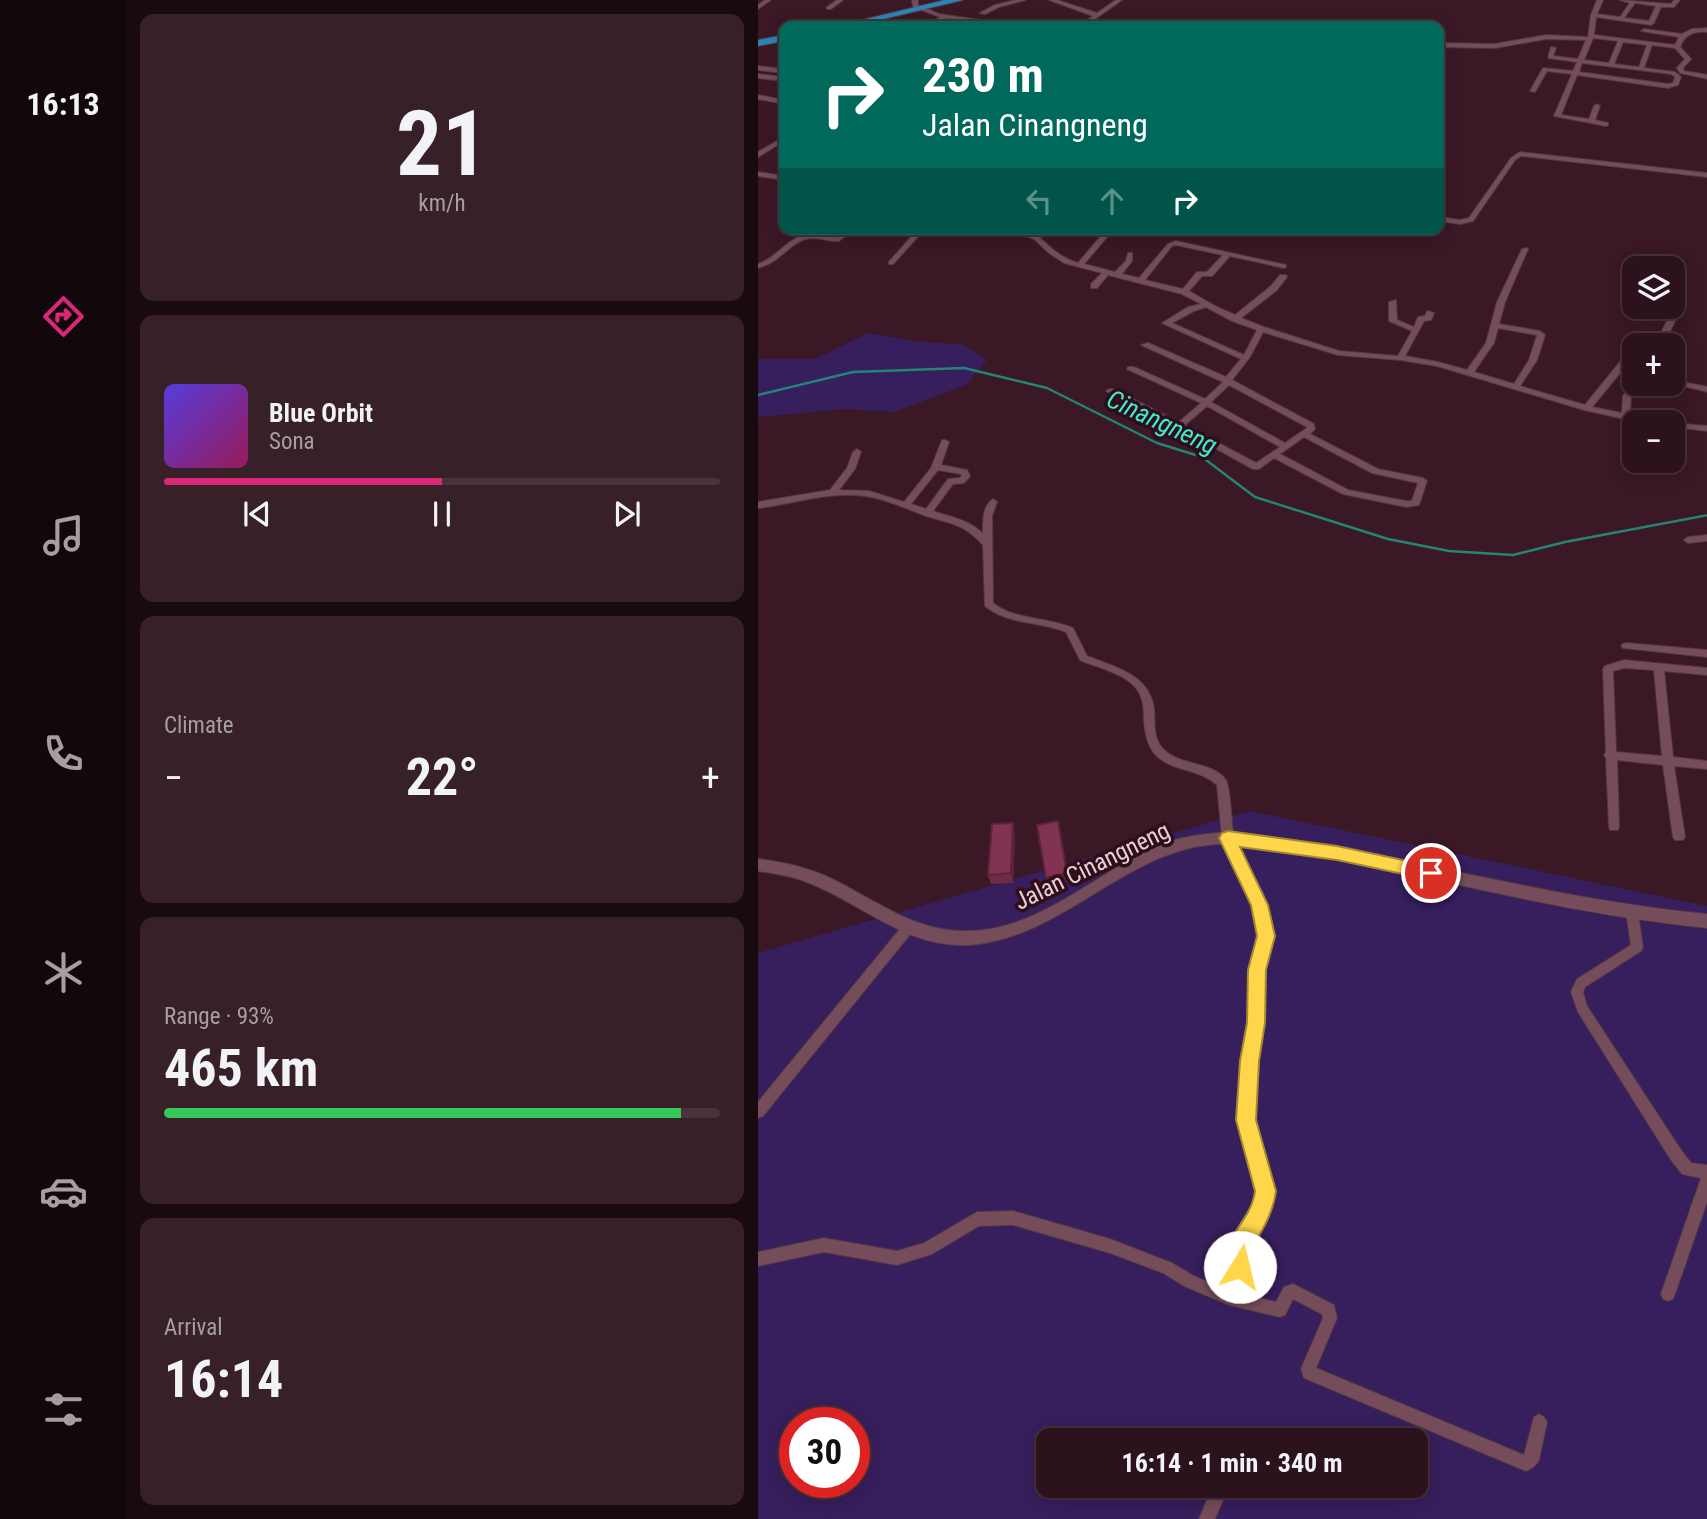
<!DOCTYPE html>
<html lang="en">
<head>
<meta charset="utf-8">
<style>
	body { margin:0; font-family:"Roboto Condensed",sans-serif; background:#382029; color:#f1f3f6; height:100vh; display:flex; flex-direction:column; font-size:26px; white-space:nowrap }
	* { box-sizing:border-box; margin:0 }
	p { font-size:23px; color:#a69ea3 }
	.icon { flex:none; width:38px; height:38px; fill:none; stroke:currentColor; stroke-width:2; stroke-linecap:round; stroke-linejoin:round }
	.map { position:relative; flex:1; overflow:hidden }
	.panel { display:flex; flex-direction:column; gap:14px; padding:14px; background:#180a0f; width:632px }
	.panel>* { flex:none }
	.banner { position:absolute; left:21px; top:21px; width:665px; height:214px; border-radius:14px; box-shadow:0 4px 18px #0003,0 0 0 2px #48323b; background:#00695c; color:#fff; overflow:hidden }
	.tools { position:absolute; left:864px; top:256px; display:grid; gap:14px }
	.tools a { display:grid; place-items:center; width:63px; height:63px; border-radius:14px; background:#2c121c; box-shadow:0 4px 18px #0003,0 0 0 2px #48323b; font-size:35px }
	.speed { position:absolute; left:21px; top:1407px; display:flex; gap:14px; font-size:35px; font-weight:700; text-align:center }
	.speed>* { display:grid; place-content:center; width:91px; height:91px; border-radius:50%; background:#2c121c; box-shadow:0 4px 18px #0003,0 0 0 2px #48323b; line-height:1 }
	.speed .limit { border:10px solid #d22; background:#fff; color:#111 }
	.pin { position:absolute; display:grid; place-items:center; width:60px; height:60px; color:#fff; margin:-30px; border:4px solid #fff; border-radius:50%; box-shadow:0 2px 7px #0007 }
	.me { position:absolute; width:77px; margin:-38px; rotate:9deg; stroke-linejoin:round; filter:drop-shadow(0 0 5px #0008) }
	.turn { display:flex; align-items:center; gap:24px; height:147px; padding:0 28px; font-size:32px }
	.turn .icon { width:91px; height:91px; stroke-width:2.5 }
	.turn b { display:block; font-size:49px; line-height:60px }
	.lanes { display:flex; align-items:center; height:66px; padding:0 28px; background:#0003; justify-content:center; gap:35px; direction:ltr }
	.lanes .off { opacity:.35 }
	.big { font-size:52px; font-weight:700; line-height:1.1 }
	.panel .card { flex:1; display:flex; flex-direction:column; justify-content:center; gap:10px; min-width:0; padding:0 24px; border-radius:14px; background:#382029 }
	.panel .dial { align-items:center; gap:0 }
	.dial b { font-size:91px; line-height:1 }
	.song { display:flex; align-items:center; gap:21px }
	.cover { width:84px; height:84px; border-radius:10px; background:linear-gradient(135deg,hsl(250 70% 55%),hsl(330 70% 35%)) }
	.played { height:7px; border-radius:4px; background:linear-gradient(90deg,#db2777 50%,#48323b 50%) }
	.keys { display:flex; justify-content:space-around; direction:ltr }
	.heat { display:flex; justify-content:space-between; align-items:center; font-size:38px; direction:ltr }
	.charge { height:10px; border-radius:5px; background:linear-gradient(90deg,#34c759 93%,#48323b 0) }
	.trip { position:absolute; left:278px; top:1428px; width:392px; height:70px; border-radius:14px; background:#2c121c; box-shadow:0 4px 18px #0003,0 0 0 2px #48323b; font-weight:700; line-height:70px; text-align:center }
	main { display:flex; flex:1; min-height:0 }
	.tab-bar { display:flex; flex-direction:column; width:126px; justify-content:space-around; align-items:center; background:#12070b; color:#a69ea3 }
	.tab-bar .icon { width:49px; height:49px }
	.tab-bar .on { color:#db2777 }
	.tab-bar b { font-size:32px; color:#f1f3f6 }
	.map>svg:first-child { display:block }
	.green { fill:#371e5d; fill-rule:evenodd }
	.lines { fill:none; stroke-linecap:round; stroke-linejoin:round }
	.stream { stroke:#248574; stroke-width:2.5 }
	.minor-casing { stroke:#533742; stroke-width:2 }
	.tertiary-casing { stroke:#533742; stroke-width:2 }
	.trunk-casing { stroke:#533742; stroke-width:2 }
	.minor { fill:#754d5a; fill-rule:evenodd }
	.tertiary { fill:#754d5a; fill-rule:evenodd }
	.trunk { fill:#2c85b8; fill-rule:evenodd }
	.wall { fill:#702c47 }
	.shaded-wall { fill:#5b2439 }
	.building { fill:#823352; stroke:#5b2439; stroke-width:2 }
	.route { fill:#ffd54a; stroke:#a68a30; stroke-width:2 }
	.labels { text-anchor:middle; stroke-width:7; stroke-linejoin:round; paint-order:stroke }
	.street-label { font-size:24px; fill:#e6cfd5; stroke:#2f0e1b }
	.water-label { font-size:26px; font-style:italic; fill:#3cedcf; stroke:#2f0e1b }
</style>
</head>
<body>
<main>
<nav class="tab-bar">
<b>16:13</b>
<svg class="icon on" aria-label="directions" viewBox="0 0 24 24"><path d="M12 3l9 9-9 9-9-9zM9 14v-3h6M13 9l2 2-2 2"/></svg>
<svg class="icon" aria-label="music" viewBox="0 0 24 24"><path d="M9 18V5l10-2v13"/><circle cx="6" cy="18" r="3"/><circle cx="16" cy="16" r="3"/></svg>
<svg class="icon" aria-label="phone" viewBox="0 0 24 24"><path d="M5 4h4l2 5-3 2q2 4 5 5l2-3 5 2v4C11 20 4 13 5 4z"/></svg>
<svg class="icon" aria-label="climate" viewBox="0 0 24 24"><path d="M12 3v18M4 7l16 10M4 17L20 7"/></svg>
<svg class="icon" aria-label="car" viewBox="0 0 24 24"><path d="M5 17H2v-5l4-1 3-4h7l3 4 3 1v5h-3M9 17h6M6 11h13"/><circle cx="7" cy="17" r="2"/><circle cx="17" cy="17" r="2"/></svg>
<svg class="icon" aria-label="filters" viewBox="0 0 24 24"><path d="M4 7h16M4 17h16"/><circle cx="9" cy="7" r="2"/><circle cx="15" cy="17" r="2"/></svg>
</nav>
<section class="panel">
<div class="card dial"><b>21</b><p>km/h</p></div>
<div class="card">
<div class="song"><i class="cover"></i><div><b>Blue Orbit</b><p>Sona</p></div></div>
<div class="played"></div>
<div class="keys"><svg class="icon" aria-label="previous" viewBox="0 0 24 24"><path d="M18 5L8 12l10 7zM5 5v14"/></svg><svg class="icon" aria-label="pause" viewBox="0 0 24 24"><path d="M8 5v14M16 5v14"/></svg><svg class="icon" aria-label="next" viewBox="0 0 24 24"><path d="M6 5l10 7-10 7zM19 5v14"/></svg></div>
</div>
<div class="card"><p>Climate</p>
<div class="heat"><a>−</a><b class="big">22°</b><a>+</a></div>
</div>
<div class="card"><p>Range · 93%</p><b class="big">465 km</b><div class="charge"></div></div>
<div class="card"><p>Arrival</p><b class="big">16:14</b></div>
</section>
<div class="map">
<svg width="950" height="1519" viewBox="0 0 950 1519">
	<rect width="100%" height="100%" fill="#3a1825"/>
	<g class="green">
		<path d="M110 333 155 341 206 345 229 360 208 385 136 412 86 409 0 417V359H57Z"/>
		<path d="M492 811 949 906V1519H0V953ZM37 1423H96V1482H37ZM290 1440H658V1486H290Z"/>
	</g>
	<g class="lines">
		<path class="stream" d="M0 395 95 372 206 368 289 388 399 443 444 457 497 497 630 539 691 551 755 555 807 542 950 515"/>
		<g class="minor-casing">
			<g id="minor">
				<path d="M7 0H13L0 9V5Z"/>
				<path d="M79 0H85L73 9H69V7Z"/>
				<path d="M154 0H160V5L181 14 223 20 228 26H222L219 22 188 18 176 26H170L182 17 155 7Z"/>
				<path d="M258 0H268L241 7 227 14 222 13 237 5Z"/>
				<path d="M291 0H299L339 13 358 0H364L337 19 362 26H353L331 21V19L335 16Z"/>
				<path d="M839 0H845L839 14 862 17 872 3 862 0 913 4 916 0H922L916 7H903L896 23 893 25 838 17 836 35 917 45 921 37 883 31 886 29 924 34 934 29 950 28V32C936 31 927 34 922 47L933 59 925 68 926 71 950 75V79L922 73 919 68 927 59 917 48 894 45 886 68 917 72 923 77 920 85 910 88 819 75 803 115 831 119 836 106 839 104 842 106 837 120 850 123V125L848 126 796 116 814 74 789 71 777 92 772 91 785 68 815 71 819 62 790 58 793 47 798 48 795 56 820 59 828 40 788 39 737 48 681 47V43L737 44 788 35 830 37 833 15ZM877 3 898 6 891 21 866 18ZM835 38 860 41 851 63 826 60ZM865 42 889 45 881 67 856 64ZM824 63 913 74 917 77 915 83 910 84 821 72Z"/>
				<path d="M0 66 26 69V73L0 70Z"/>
				<path d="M0 74 26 77V81L0 78Z"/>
				<path d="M0 95 26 100V104L0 99Z"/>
				<path d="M26 137V141L0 157V152Z"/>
				<path d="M762 152 950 173V177L763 156 757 160 715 221 702 224 681 221V217L702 220 711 218 753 158Z"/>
				<path d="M0 172 26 176V180L0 176Z"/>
				<path d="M88 229H96L81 241C71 242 59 236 48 239 30 244 23 262 0 268V264C19 258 29 238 49 234 58 233 68 236 78 238Z"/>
				<path d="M160 229H167L135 264H131V262Z"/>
				<path d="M251 229H261L278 235 289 229H297L282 238C294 249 305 259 320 263L349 229H356L326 264 357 272 368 261 370 253H374V261L364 274 381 278 410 244 418 241 528 265V267L526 268 472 256 454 276H444L431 291 459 307 477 315 513 286 522 275H528L529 277 519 290 483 318 506 327 581 351 640 356 654 331 631 321V302L638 300 639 320 656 327 660 317 667 316 669 311 676 313 673 320 666 321 647 356 680 362 709 370 728 343 739 302 764 249 769 248 770 249 747 302 741 324 782 331 787 335 779 360 762 386 827 405 870 352H876V356L834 407 864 413 865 396 877 383H886L873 397 872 415 896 422H880L826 410 679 366 642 360 580 355 505 332 492 357 474 380 556 424 557 429 552 434 620 469 665 478 669 481 661 505 648 507 585 494 516 458 501 469H495L419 427 348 391 352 389H355L421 422 443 403 369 369 370 367H376L447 399 465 382 383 345 390 343 468 377 483 359 404 323 430 307 443 304 424 294 350 275 339 288H333V284L344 273 306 263 291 253 276 239ZM418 245 465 255 449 272H439L425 289 387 280 414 246ZM448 307 474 321 499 330 486 355 414 323 436 311ZM740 328 779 335 771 360 756 384 716 372 736 343ZM471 385 549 427V428L527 443 453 402ZM449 406 522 447 498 463 427 425ZM546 437 614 473 660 483 654 501H648L590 490 522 454Z"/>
				<path d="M915 309 922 311 905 345H897Z"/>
				<path d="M925 382 950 387V392L925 386Z"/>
				<path d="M915 423 950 426V431L915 427Z"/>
				<path d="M184 440H187L191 442 183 465 209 470 212 476 206 483 195 484 175 511C193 517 212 520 225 534 225 522 224 506 235 499L239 502 234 516 235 603C256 620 290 617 315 628L329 656C356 667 392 674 396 709 397 720 395 735 402 745 417 767 454 760 468 780 472 787 474 823 475 833 476 843 482 853 487 863 495 883 504 902 513 922L514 936 505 970 504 1023 498 1061 495 1120 515 1191 511 1207 503 1226 484 1254 483 1258 487 1260 489 1265 480 1293 518 1302 526 1287 535 1284 576 1305 579 1318 558 1368 766 1455 776 1417 781 1414 786 1417 789 1422 781 1460C778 1466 774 1468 768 1471L546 1378 543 1369 565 1318 564 1314 535 1299 527 1315 522 1317 471 1305 426 1286 405 1273 352 1253 255 1225 221 1226 174 1254 139 1265 66 1252 0 1266V1252L66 1238 139 1251 166 1243 219 1212 255 1211 352 1239 414 1263 436 1276 467 1289 474 1268 469 1261C471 1246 481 1237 489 1224 495 1214 499 1203 501 1191L481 1120 486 1061 492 1023 493 970 502 936 501 922 464 838 459 785C441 768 412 772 396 753 389 744 387 733 386 722 386 715 386 707 384 700 378 675 342 669 322 660L308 632C282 621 250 625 227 606L225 545C206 524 194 524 168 516 149 509 128 499 107 496 71 491 36 504 0 508V502L72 490 89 468 95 452 99 449 103 452 97 469 81 490 111 491 146 502 173 468ZM180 470 203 474 204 476 201 478 190 479 168 509 153 504Z"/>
				<path d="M950 535V541L930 543 926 540 930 537Z"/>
				<path d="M868 643 950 650V657L865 648 863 646 865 644Z"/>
				<path d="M866 660 950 668V675L906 671 915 757 950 761V769L916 766 927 837 925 840H917L915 837 905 765 859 760 861 827 860 830H852L851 827 848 758 846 755 848 752 845 669 847 666ZM866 668 896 670 904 756 858 752 855 671Z"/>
				<path d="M874 908 878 910 880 913 885 947 883 951 827 987 825 992 829 1006 923 1150 933 1163 950 1165V1199L917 1294 915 1299 910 1301 905 1299 903 1294 943 1178 924 1174 913 1160 820 1012 813 992 819 979 873 945 868 913 870 910Z"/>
				<path d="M150 923 154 924 156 928 154 932 5 1116 0 1118V1102L146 924Z"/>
				<path d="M455 1486H467L469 1491 457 1519H441Z"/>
			</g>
		</g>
		<g class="tertiary-casing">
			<path id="tertiary" d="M470 832C632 850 787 899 950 914V928C859 919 772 901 684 881 618 866 537 846 470 844 373 842 308 938 212 945 152 949 108 907 56 885 38 877 20 874 0 871V859C25 862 49 867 72 878 118 900 156 932 209 931 279 931 337 874 397 847 421 836 445 834 470 832Z"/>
		</g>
		<g class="trunk-casing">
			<g id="trunk">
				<path d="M187 0H205L96 26H79Z"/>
				<path d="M26 35V41L0 46V40Z"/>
			</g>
		</g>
		<use href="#minor" class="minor"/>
		<use href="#tertiary" class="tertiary"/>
		<use href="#trunk" class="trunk"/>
	</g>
	<path class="wall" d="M257 833 255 883 233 884 230 875Z"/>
	<g class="shaded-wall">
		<path d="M255 823 257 833 255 883 253 873Z"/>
		<path d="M309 873 311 883 290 887 288 878Z"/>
	</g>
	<g class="building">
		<path d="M300 821 309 873 288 878 279 825Z"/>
		<path d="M255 823 253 873 230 875 234 824Z"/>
	</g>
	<path class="route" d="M470 831 579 846 673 866 679 868 681 873 679 878 673 880 579 860 482 847 510 905 517 936 508 970 507 1023 501 1061 498 1120 518 1191C515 1215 501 1237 487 1257L493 1267 489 1275 482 1278 474 1275 465 1259C469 1234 494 1218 497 1191L478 1120 482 1061 489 1023 490 970 499 936 493 905 461 838 464 833Z"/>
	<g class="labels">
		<g class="street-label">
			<text transform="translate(334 866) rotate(-26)" y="8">Jalan Cinangneng</text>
		</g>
		<g class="water-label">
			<text transform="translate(404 422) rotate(25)" y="9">Cinangneng</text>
		</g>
	</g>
</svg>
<div class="tools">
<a><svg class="icon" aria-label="layers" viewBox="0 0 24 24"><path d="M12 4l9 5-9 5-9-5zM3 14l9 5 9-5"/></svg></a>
<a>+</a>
<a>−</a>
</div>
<div class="speed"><div class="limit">30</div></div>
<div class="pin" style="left:673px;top:873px;background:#d93025"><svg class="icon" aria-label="arrive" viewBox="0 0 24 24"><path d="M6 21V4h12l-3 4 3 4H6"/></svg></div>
<svg class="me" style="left:482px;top:1267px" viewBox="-20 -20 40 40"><circle r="19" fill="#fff"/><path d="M0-13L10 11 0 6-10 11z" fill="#ffd54a"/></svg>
<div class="trip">16:14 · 1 min · 340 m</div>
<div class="banner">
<div class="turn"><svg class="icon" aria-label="right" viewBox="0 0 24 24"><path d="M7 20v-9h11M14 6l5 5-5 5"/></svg><div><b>230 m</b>Jalan Cinangneng</div></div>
<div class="lanes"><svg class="icon off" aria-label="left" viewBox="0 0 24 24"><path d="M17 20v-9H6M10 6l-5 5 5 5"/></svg><svg class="icon off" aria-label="ahead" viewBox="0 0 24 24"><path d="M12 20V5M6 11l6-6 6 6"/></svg><svg class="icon" aria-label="right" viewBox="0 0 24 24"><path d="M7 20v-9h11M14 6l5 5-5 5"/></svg></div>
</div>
</div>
</main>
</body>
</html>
